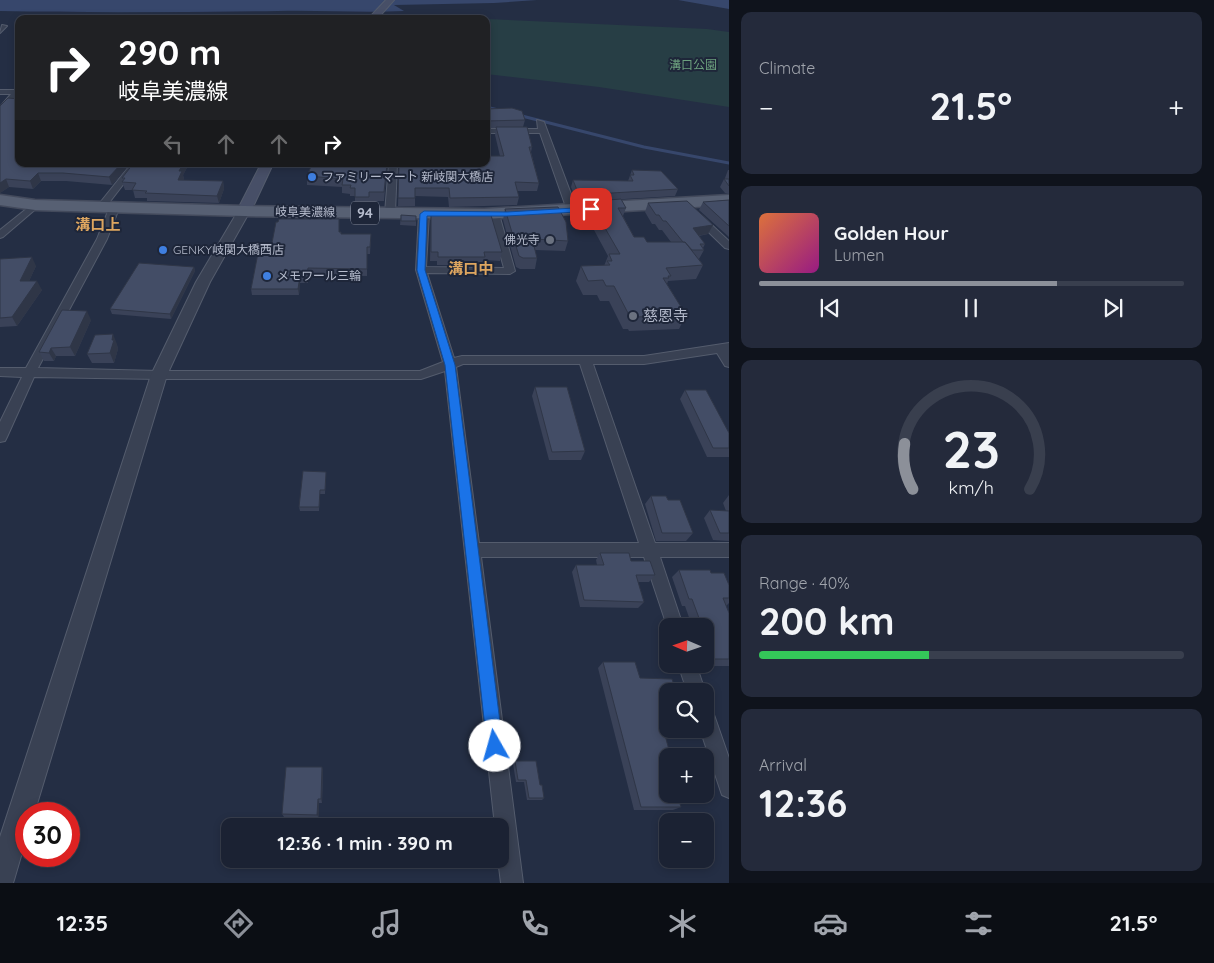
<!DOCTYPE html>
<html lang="en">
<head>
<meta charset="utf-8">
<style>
	body { margin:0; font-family:Quicksand,"Noto Sans JP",sans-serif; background:#242a3b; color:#f1f3f6; height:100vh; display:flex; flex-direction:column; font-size:19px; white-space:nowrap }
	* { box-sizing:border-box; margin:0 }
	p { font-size:16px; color:#a0a4ac }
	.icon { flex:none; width:28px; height:28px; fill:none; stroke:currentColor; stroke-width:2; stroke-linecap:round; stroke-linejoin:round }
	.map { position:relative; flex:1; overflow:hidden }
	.panel { display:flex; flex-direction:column; gap:12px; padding:12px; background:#0f131c; width:485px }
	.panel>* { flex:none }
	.top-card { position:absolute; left:15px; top:15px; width:475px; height:152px; border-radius:10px; box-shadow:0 2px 8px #0003,0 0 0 1px #393f4e; background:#202124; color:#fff; overflow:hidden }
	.needle { width:32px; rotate:272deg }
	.tools { position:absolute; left:659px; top:618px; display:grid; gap:10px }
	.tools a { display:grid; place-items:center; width:55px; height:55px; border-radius:10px; background:#1b2233; box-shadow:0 2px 8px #0003,0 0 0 1px #393f4e; font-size:25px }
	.speed { position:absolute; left:15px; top:802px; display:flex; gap:10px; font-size:25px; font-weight:700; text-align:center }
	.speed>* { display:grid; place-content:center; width:65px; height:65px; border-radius:50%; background:#1b2233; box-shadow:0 2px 8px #0003,0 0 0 1px #393f4e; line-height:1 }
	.speed .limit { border:8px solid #d22; background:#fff; color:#111 }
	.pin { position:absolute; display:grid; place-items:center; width:42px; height:42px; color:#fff; margin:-21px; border-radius:10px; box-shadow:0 2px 8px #0006 }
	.me { position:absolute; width:55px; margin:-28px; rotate:353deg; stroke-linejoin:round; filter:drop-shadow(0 0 4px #0008) }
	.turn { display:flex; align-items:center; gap:18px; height:105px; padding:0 20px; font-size:22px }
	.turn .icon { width:65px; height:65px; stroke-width:2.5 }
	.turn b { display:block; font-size:35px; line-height:42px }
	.lanes { display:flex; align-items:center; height:48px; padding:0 20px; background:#0003; justify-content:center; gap:25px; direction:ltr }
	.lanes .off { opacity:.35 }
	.big { font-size:38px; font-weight:700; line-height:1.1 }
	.panel .card { flex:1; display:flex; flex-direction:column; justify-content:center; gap:8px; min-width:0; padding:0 18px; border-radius:10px; background:#242a3b }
	.panel .dial { align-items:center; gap:0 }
	.dial svg { height:130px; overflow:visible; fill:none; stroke:#393f4e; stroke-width:7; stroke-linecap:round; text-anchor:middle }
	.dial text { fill:#f1f3f6; stroke:none }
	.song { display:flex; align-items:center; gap:15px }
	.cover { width:60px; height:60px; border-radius:8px; background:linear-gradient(135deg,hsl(20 70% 55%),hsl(310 70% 35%)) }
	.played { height:5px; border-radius:2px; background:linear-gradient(90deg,#8c9099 70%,#393f4e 70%) }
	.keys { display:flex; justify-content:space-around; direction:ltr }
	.heat { display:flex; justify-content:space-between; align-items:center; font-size:28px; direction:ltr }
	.charge { height:8px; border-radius:4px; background:linear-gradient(90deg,#34c759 40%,#393f4e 0) }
	.trip { position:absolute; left:221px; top:818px; width:288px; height:50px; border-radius:10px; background:#1b2233; box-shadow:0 2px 8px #0003,0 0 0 1px #393f4e; font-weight:700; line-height:50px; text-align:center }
	.menu { display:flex; height:80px; justify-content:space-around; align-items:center; background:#0b0e14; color:#a0a4ac }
	.menu .icon { width:35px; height:35px }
	.menu .active { color:#8c9099 }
	.menu b { font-size:22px; color:#f1f3f6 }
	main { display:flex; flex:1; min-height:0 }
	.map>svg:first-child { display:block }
	.green { fill:#273e45 }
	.water { fill:#37476c }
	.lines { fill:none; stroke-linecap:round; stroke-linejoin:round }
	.stream { stroke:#37476c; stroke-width:3 }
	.minor-casing { stroke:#545c6d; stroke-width:2 }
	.tertiary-casing { stroke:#545c6d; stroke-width:2 }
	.secondary-casing { stroke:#545c6d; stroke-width:2 }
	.primary-casing { stroke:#434a5c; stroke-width:3 }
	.minor { fill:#394153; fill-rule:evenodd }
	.tertiary { fill:#394153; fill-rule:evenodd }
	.secondary { fill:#474f67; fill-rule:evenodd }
	.primary { fill:#576073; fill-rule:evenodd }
	.wall { fill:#3a4258 }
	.shaded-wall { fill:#2f3647 }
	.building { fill:#434d66; stroke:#2f3647 }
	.route { fill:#1a73e8; stroke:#114b97 }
	.shop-dot { fill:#3f7fe0; stroke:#1e2639; stroke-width:2 }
	.worship-dot { fill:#6b7280; stroke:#1e2639; stroke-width:2 }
	.labels { text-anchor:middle; stroke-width:4; stroke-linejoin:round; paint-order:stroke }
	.far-park-label { font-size:12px; fill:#6ca07e; stroke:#1e2639 }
	.far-poi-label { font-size:12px; fill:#b6bccd; stroke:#1e2639; text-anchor:start }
	.far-street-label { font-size:12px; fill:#b6bccd; stroke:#1e2639 }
	.shield { fill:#1e2639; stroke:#888fa1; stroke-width:1 }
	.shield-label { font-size:14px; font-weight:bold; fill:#b6bccd }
	.far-quarter-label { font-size:15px; font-weight:bold; fill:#dea660; stroke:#1e2639 }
	.poi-label { font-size:15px; fill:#b6bccd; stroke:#1e2639; text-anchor:start }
</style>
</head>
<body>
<main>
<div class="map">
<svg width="729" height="883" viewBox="0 0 729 883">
	<rect width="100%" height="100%" fill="#242e44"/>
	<path class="green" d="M486 19 707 29 729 32V107L599 87 486 74Z"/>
	<g class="water">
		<path d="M0 0H537L494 3 394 5 404 11C362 13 320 10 278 11 185 12 93 13 0 11Z"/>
		<path d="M678 0H729V9Z"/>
	</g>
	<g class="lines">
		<g class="stream">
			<path d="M486 107 498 110"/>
			<path d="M518 115 644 147 729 163"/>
		</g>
		<g class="minor-casing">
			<g id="minor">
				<path d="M2 25 7 26 0 33Z"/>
				<path d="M19 88V95L0 114V107L11 94H0V90H15Z"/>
				<path d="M537 120 544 122 577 210 575 212H569L567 210 540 133H486V129H538Z"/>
				<path d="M131 164H139L105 208H99V204Z"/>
				<path d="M389 164H397L395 213 390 216 385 213Z"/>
				<path d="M35 202 38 203V207L3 237 0 238V230Z"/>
				<path d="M115 203 120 206 107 239 38 368 159 371H420L443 362 416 270 419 214 424 211 429 214 426 267 504 268 489 214 494 211 499 214 515 271 510 274 427 273 454 358 462 356H644L729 343V367L725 366 717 353 644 364H593L655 543H729V557H660L683 626H668V629L644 557H481L523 883H501L498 859H500V826H495L445 371 421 379H159L34 377 7 437 5 441 0 442V422L22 377 0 376V368H26L97 239 110 206ZM463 364H580L639 543H479L456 367Z"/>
				<path d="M698 214 701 215 729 241V249L725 248 695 219 693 217Z"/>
				<path d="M678 664H696L705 691H687Z"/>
				<path d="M705 707 712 709 729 758V798L722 795 700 729H705Z"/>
			</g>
		</g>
		<g class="tertiary-casing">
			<path id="tertiary" d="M244 207 250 211 210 282 167 375 34 814H26V839L14 880 13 883H0V837L151 375 196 282 238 211Z"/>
		</g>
		<g class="secondary-casing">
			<g id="secondary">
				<path d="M386 0H394L377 19H368Z"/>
				<path d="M261 164H273L251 211 244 215 239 214 237 211Z"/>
			</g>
		</g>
		<g class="primary-casing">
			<path id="primary" d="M0 195 35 200 244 206 484 209 729 195V205L484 219 244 216 35 210 0 205Z"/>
		</g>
		<use href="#minor" class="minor"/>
		<use href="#tertiary" class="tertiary"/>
		<use href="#secondary" class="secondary"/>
		<use href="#primary" class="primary"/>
	</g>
	<g class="wall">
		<path d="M0 106 19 164H130L112 185 66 181H41L33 189 9 187 0 193Z"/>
		<path d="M486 109 525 120 523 127 532 147 531 152 539 183 537 191H517L519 197 517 205 449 207 448 197 415 196V206H398L399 164H486L500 156 495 135 496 128H486Z"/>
		<path d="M133 164H189L183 175 184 179 183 180 223 181 224 189 219 203 147 201V198H135L133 190H125L122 182 123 181 122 178Z"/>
		<path d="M387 164 384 201H369V205H355V196H350V194L342 193V187L307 185V176Z"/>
		<path d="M632 170 678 189 675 196 608 200 626 208 623 216 634 237 647 242H671L662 230H659L655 224H652L645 212 648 203 708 234 699 236 705 244 703 248 704 250 699 259 703 265 696 279 668 281 667 284 686 315 679 329 629 331 628 329H623L609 301H600L597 295H583L576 281 581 266H604L608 256 594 230 596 223 592 215 596 201 577 202 571 187 573 180 628 181Z"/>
		<path d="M728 170H729V194L725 193 720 187 724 179H725V178Z"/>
		<path d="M729 200V237L699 210 703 202Z"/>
		<path d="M505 209 568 241 565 251 535 250 537 258 535 269H520L516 267 503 220Z"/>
		<path d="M431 214 502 252 500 261 484 260 483 266 437 265V261H430Z"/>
		<path d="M401 215 416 221V226L400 225Z"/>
		<path d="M339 232 341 234H371L370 254H367V276L308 275V283H300L299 295H252L251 289 270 253Z"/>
		<path d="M0 259 36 266 29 281 42 290 17 326 0 327Z"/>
		<path d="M194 267 195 271 171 319 112 314 110 309Z"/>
		<path d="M91 320 75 356H56L54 361H44L39 352Z"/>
		<path d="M117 344V345L118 349 114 363H92L87 354Z"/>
		<path d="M535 387 585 451 581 460H549L532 396Z"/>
		<path d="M685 390 729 433V457H707L680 399Z"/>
		<path d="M326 472 325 494H320L319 511H300L299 507Z"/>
		<path d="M729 495V541L713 540 704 518 710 510 726 511 723 503Z"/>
		<path d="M651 496 668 500 693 533 686 541H656L645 504Z"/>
		<path d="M600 553 631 561 655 575 649 582H638L644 602 638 608 580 607 572 572 576 565H597L596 560Z"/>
		<path d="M679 570 711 573 729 585V603L726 606 729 613V666H706L705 664V626H692L685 606H682L672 577Z"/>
		<path d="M603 662 668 691V726H662L669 750 667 751 668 794 681 807 673 810H634L598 668Z"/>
		<path d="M515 761 540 785 544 798 542 800H527L524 782H516L513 764Z"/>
		<path d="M322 767 323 771 322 803H319V818L284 817 282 814Z"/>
	</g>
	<g class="shaded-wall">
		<path d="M121 164H130L112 185 109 177Z"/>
		<path d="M183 164H189L183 175 184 179 180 188 178 180 179 171Z"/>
		<path d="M38 173 41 181 33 189 30 181Z"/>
		<path d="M6 179 9 187 0 193V183Z"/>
		<path d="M223 181 224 189 219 203 217 196Z"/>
		<path d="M713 225 708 234 689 237 693 228Z"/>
		<path d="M32 257 36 266 25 290 20 281Z"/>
		<path d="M194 267 195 271 171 319 170 314Z"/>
		<path d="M300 276V283L299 295 298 289Z"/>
		<path d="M37 281 42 290 17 326 12 317Z"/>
		<path d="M87 311 91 320 75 356 70 347Z"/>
		<path d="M113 334 117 344V345L118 349 114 363 110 353 112 340Z"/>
		<path d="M51 348 56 356 54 361 49 353Z"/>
		<path d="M322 767 323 771 322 803 321 799Z"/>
		<path d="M318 799 319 803V818L317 815Z"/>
	</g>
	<g class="building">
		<path d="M8 98 19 99V164H121L109 177 63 173H38L30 181 6 179 0 183V106Z"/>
		<path d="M512 108 522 111 525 120 486 121V109Z"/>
		<path d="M496 127H527L532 147H529L539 183 515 182 519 197 450 198 449 188H415V198H398L399 164H486V156H504Z"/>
		<path d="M133 164H183L179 171H182L178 180 223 181 217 196 145 193 147 191 132 190 136 183 122 182 125 178H122Z"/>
		<path d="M312 164H387L384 192H369V197H355V188H350L351 185H342L343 179 307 176Z"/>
		<path d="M632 170 661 171 678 189 579 195 573 180 633 181 630 175H634Z"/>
		<path d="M724 179H729V186Z"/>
		<path d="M621 199 626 208H618L634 237H644L647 242H685L703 265 666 268 671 276H668L669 278H663L686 315 636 317 635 314 629 315 614 286H606L603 280 588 281 581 266 610 265 607 261H612L609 254H620L598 216H604L596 201Z"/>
		<path d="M729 200V226L703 202Z"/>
		<path d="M687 201 713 225 693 228 705 244H700L704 250H692L685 242H683L666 221H663L659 215H656L648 203Z"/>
		<path d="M558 207 566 222 568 241 534 239 536 246H534L537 258H523L519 256 505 209Z"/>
		<path d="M451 212H490L502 252H484L485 257H438V252H431V214H451Z"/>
		<path d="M401 215 416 216V221H401Z"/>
		<path d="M279 219H339V232H341V234H371L370 247H367V269L308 268 307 276H300L298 289H251L258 253H270L276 222H278Z"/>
		<path d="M32 257 20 281H37L12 317 0 318V259Z"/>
		<path d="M139 263 194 267 170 314 110 309Z"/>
		<path d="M62 310 87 311 70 347 51 348 49 353 39 352Z"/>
		<path d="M113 334 112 340H114L110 353 87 354 95 335Z"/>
		<path d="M535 387H567L585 451 552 452Z"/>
		<path d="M685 390H706L729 433V448H713Z"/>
		<path d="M303 471 326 472 325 490H320L319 507H299Z"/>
		<path d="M651 496H666L668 500H680L693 533H662Z"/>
		<path d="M710 510 729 511V533H720Z"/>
		<path d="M600 553H629L631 561H650L655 575H636L644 602 584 600 576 565H604Z"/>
		<path d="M679 570H710L711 573H724L729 585V598H723L729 613V659H714L705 635V626H702L692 599H689Z"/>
		<path d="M603 662H635L640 678 672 679 676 691H668V721L661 720 669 750H666L668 756V794H677L681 807H641Z"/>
		<path d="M515 761H536L540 785H542L544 798H529L526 780H518Z"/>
		<path d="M286 767H322L321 799H318L317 815 282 814Z"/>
	</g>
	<path class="route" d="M591 207H594V211L507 216H427L425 270 455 365 503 746 501 752 495 754 490 752 487 746 445 365 417 270 420 214 424 211 507 212Z"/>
	<g class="shop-dot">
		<circle cx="312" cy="177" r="5"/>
		<circle cx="163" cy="250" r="5"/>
		<circle cx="267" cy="276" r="5"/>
	</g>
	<g class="worship-dot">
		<circle cx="550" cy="240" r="5"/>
		<circle cx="633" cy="316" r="5"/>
	</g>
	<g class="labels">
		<g class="far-park-label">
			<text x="693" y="69">溝口公園</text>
		</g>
		<g class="far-poi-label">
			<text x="322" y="181">ファミリーマート 新岐関大橋店</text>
			<text x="540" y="244" text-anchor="end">佛光寺</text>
			<text x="173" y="254">GENKY岐関大橋西店</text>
			<text x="277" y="280">メモワール三輪</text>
		</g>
		<g class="far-street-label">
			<text transform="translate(305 212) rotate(1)" y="4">岐阜美濃線</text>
		</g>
		<rect class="shield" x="351" y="201.5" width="28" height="23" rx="4"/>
		<g class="shield-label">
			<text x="365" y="218">94</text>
		</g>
		<g class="far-quarter-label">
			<text x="98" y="230">溝口上</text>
			<text x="471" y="274">溝口中</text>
		</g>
		<g class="poi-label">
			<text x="643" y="321">慈恩寺</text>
		</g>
	</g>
</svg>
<div class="tools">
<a><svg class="needle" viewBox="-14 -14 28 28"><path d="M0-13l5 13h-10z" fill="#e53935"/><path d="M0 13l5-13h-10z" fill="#a0a4ac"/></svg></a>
<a><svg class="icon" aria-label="search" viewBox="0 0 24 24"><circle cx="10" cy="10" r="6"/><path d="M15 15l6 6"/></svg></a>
<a>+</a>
<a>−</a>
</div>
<div class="speed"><div class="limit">30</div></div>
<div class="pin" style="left:591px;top:209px;background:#d93025"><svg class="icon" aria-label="arrive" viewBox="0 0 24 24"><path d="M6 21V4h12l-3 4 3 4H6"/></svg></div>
<svg class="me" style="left:495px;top:746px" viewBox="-20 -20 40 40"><circle r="19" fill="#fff"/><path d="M0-13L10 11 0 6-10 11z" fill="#1a73e8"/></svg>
<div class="trip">12:36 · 1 min · 390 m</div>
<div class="top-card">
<div class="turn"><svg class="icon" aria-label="right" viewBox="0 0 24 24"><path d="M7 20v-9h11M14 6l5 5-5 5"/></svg><div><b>290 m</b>岐阜美濃線</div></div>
<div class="lanes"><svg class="icon off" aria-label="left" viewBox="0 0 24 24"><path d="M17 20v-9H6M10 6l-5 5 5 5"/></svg><svg class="icon off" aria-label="ahead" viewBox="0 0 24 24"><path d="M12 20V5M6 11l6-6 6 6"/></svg><svg class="icon off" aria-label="ahead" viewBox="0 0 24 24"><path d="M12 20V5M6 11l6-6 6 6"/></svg><svg class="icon" aria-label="right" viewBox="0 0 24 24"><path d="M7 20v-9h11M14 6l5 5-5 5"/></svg></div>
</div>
</div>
<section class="panel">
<div class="card"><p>Climate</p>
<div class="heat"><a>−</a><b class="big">21.5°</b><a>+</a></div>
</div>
<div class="card">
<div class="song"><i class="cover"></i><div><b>Golden Hour</b><p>Lumen</p></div></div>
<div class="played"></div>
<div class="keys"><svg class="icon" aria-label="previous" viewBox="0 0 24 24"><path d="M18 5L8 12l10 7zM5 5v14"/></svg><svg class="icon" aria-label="pause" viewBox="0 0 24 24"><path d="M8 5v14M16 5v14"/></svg><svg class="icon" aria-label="next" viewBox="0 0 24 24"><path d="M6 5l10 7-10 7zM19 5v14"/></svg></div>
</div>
<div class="card dial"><svg viewBox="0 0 100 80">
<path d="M14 69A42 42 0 1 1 86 69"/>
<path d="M14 69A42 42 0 0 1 9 41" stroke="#8c9099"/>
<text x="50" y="56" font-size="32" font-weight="700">23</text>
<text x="50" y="72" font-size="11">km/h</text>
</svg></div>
<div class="card"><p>Range · 40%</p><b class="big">200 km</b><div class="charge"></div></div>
<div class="card"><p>Arrival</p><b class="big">12:36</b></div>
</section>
</main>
<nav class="menu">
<b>12:35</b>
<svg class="icon active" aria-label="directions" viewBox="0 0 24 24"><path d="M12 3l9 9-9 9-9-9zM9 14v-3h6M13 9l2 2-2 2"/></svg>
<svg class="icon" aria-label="music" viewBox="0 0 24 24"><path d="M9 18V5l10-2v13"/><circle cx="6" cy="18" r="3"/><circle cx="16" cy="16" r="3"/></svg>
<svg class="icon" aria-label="phone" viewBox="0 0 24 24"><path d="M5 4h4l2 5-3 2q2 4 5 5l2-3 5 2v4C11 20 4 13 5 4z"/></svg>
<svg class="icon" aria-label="climate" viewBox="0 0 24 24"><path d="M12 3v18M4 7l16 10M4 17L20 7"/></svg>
<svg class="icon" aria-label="car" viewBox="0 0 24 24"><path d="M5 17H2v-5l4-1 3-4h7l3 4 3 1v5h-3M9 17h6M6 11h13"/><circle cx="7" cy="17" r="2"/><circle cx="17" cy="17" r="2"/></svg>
<svg class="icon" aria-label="filters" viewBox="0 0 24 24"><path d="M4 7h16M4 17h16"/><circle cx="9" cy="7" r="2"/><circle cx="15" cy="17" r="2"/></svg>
<b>21.5°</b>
</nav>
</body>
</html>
